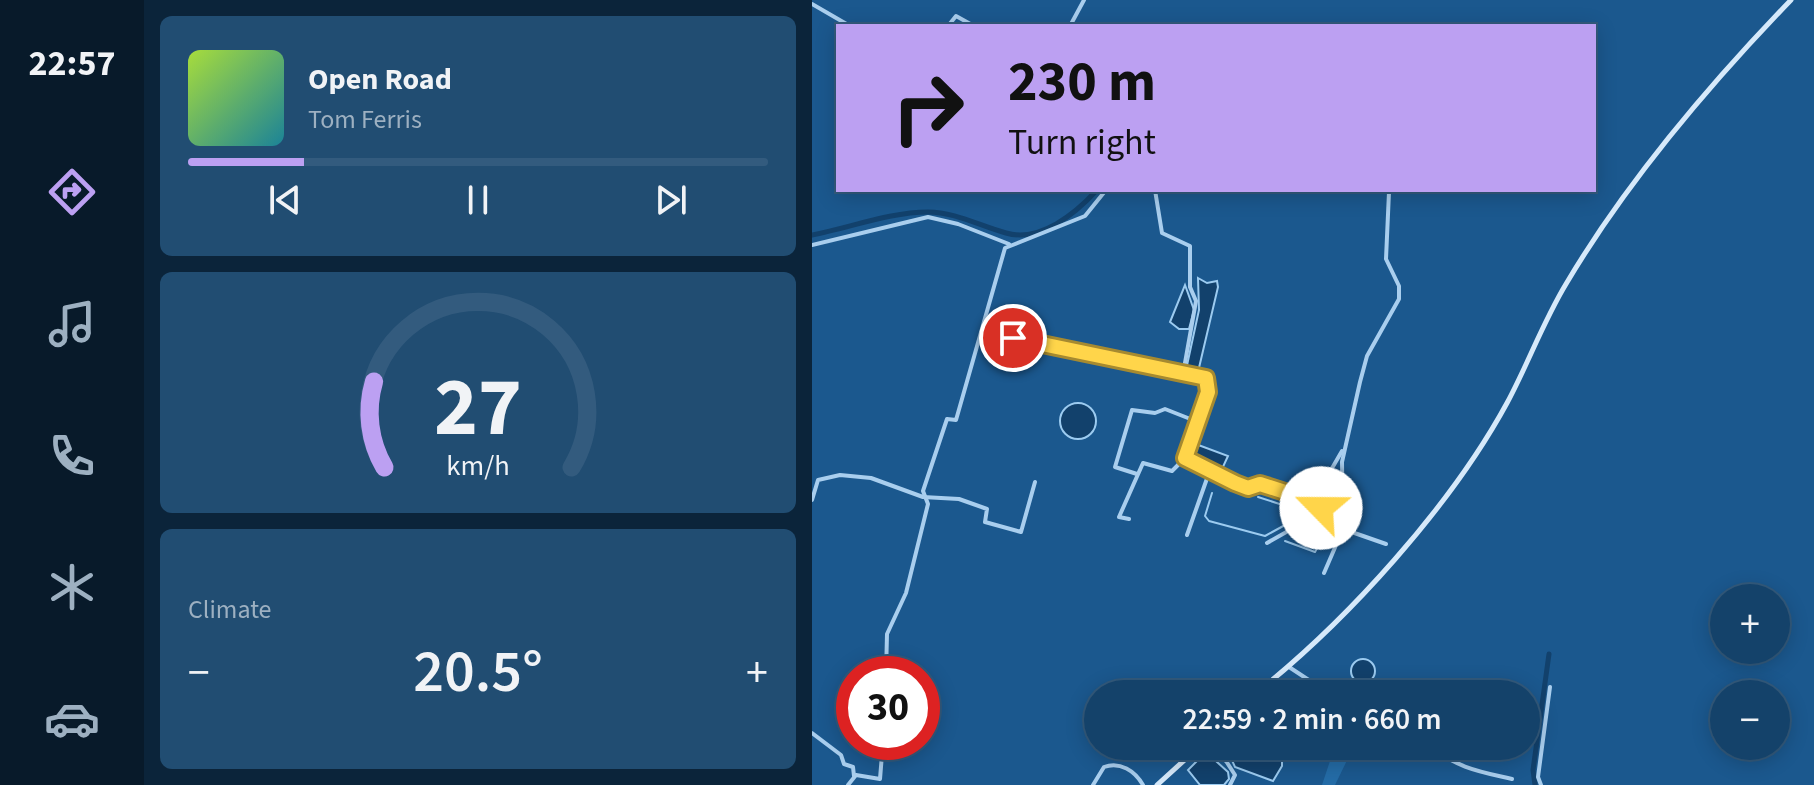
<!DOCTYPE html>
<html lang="en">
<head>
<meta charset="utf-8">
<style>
	body { margin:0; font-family:"Source Sans 3",sans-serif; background:#214d72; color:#f1f3f6; height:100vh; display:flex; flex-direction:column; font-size:30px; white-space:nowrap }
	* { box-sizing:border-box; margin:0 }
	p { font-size:26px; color:#9db0c1 }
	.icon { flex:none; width:44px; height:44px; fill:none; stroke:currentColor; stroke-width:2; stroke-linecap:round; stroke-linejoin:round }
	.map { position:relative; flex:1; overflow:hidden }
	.side { display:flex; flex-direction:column; gap:16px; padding:16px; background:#0b243a; width:668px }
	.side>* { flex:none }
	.hud { position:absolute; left:24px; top:24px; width:760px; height:168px; border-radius:0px; box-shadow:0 4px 20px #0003,0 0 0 2px #335b7e; background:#bca0f2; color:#111; overflow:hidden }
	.tools { position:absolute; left:898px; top:584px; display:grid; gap:16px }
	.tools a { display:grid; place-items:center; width:80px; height:80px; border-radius:50%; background:#14426a; box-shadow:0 4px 20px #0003,0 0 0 2px #335b7e; font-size:40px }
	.speed { position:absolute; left:24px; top:656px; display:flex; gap:16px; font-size:40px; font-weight:700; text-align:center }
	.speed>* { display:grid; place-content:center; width:104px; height:104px; border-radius:50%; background:#14426a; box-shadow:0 4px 20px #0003,0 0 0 2px #335b7e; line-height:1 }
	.speed .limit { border:12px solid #d22; background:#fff; color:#111 }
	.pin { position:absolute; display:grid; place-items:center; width:68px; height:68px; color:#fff; margin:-34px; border:4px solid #fff; border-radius:50%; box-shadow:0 2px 8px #0007 }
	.me { position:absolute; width:88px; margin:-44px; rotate:293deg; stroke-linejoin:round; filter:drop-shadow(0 0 6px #0008) }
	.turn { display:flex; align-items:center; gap:28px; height:168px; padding:0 40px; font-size:36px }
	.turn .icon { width:104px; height:104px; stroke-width:2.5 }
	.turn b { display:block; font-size:56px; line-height:68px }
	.big { font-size:60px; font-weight:600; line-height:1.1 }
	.side .tile { flex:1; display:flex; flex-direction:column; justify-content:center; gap:12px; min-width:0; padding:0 28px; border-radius:12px; background:#214d72 }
	.side .dial { align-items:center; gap:0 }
	.dial svg { height:208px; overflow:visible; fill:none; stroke:#335b7e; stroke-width:7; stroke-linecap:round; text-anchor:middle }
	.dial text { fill:#f1f3f6; stroke:none }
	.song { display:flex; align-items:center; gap:24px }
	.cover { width:96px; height:96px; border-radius:12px; background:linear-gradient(135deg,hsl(80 70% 55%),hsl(190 70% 35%)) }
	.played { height:8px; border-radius:4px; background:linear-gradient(90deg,#bca0f2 20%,#335b7e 20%) }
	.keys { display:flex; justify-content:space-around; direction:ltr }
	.heat { display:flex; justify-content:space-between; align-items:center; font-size:44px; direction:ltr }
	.trip { position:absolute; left:272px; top:680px; width:456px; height:80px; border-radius:40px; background:#14426a; box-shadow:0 4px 20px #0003,0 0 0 2px #335b7e; font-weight:600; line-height:80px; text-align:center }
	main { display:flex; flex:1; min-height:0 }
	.tab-bar { display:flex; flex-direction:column; width:144px; justify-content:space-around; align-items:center; background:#081a2a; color:#9db0c1 }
	.tab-bar .icon { width:56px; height:56px }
	.tab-bar .selected { color:#bca0f2 }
	.tab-bar b { font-size:36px; color:#f1f3f6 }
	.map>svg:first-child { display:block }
	.green { fill:#246ca7 }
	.water { fill:#12416c; stroke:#9ccbf0; stroke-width:2 }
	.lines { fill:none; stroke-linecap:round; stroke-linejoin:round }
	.stream { stroke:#9ccbf0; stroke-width:2 }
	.canal { stroke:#12416c; stroke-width:5 }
	.street { stroke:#a9ceee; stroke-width:4 }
	.secondary { stroke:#d6e9fa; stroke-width:5 }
	.route-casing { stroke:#a68a30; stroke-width:20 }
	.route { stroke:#ffd54a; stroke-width:14 }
</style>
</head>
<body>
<main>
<nav class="tab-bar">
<b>22:57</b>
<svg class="icon selected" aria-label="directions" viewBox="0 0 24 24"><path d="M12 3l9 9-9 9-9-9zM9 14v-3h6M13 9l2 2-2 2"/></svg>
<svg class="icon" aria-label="music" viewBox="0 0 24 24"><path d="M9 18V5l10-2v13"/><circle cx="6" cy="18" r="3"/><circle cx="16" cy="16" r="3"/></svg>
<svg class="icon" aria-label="phone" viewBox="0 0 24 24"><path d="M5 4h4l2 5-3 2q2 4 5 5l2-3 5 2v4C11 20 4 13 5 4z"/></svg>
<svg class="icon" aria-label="climate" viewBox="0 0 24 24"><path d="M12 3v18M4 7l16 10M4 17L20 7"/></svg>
<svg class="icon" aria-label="car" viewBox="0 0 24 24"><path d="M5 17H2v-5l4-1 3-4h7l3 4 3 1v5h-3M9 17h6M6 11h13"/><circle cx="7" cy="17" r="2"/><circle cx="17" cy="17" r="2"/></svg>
</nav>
<section class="side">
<div class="tile">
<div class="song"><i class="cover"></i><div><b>Open Road</b><p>Tom Ferris</p></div></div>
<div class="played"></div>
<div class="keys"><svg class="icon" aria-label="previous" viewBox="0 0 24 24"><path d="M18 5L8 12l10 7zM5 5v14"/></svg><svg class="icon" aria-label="pause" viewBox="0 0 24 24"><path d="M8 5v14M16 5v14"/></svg><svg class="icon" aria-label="next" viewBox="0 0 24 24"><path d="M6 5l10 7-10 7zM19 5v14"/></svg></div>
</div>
<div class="tile dial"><svg viewBox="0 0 100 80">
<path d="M14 69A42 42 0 1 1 86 69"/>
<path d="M14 69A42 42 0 0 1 10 36" stroke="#bca0f2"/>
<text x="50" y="56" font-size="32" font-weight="700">27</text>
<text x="50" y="72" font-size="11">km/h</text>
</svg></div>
<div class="tile"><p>Climate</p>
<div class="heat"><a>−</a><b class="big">20.5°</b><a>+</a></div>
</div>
</section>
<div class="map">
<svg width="1002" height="785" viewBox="0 0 1002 785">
	<rect width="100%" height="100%" fill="#1b588e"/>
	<path class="green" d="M523 746H542L523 785H510Z"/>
	<g class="water">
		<path d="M386 278 395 283 405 281 406 287 386 372 374 370 387 310Z"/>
		<path d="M373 285 382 310 377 329H367L358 322Z"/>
		<circle cx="266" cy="421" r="18"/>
		<path d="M381 443 416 456 410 469 379 456Z"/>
		<circle cx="551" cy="671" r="12"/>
		<path d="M426 746H451L470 756V766L461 781 423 767 419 758Z"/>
		<path d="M394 752 416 772 417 779 412 785H388L376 770Z"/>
	</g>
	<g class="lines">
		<g class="stream">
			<path d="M400 493 393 516 397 521 453 536 495 513 446 497"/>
			<path d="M473 541 503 552 511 538"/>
		</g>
		<g class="canal">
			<path d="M0 235C37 228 78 212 116 212 143 212 168 226 194 233 228 243 264 213 285 190"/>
			<path d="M723 785 721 770 737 654"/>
		</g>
		<g class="street">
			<path d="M0 4 38 26"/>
			<path d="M136 26 144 16 162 26"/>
			<path d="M258 26 272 0"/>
			<path d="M343 190 350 233 378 246V287L384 301 371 374"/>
			<path d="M0 245 116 217 146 224 197 244"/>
			<path d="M170 332 257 353 394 378 396 392 373 458 423 483 436 488 448 484 501 501 531 529 512 573"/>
			<path d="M325 474 303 467 320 410 343 413 353 409 386 422"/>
			<path d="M0 500 6 480 28 475 59 478 111 497 147 499 175 509 173 522 209 532 223 482"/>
			<path d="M501 501 530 451"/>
			<path d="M317 519 307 517 331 463 360 471 373 458"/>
			<path d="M375 535 398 470"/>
			<path d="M455 543 508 513"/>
			<path d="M574 544 531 529 530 462 548 382 555 356 587 299V286L574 259 577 192"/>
			<path d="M477 667 518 694"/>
			<path d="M74 674 75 634 94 593 116 504 111 491 135 419 144 420 193 248 273 216 294 190"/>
			<path d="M0 733 29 755 32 764 41 767 42 776"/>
			<path d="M393 746 414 761 423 775 418 785"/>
			<path d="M620 746C643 768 670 772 700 779"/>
			<path d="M36 785 44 775 68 779 71 742"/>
			<path d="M281 785 292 767C308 761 323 771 331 785"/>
			<path d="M729 785 726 777 738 687"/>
		</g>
		<g class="secondary">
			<path d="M443 694C535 621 639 506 695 403 716 364 731 322 754 284 815 181 896 86 979 0"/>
			<path d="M345 785 388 746"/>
		</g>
	</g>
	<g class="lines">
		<g class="route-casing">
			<path id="route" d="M201 338 394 378 396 392 373 458 423 483 436 488 448 484 501 501 509 508"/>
		</g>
		<use href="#route" class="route"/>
	</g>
</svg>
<div class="tools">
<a>+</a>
<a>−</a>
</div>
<div class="speed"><div class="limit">30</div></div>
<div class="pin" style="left:201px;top:338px;background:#d93025"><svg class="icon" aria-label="arrive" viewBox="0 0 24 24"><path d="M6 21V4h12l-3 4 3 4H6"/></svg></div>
<svg class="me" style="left:509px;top:508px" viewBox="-20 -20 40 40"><circle r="19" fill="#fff"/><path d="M0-13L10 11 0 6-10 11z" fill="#ffd54a"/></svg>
<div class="trip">22:59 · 2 min · 660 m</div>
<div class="hud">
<div class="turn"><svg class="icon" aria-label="right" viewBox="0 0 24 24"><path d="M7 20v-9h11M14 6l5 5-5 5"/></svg><div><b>230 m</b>Turn right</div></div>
</div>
</div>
</main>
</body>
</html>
